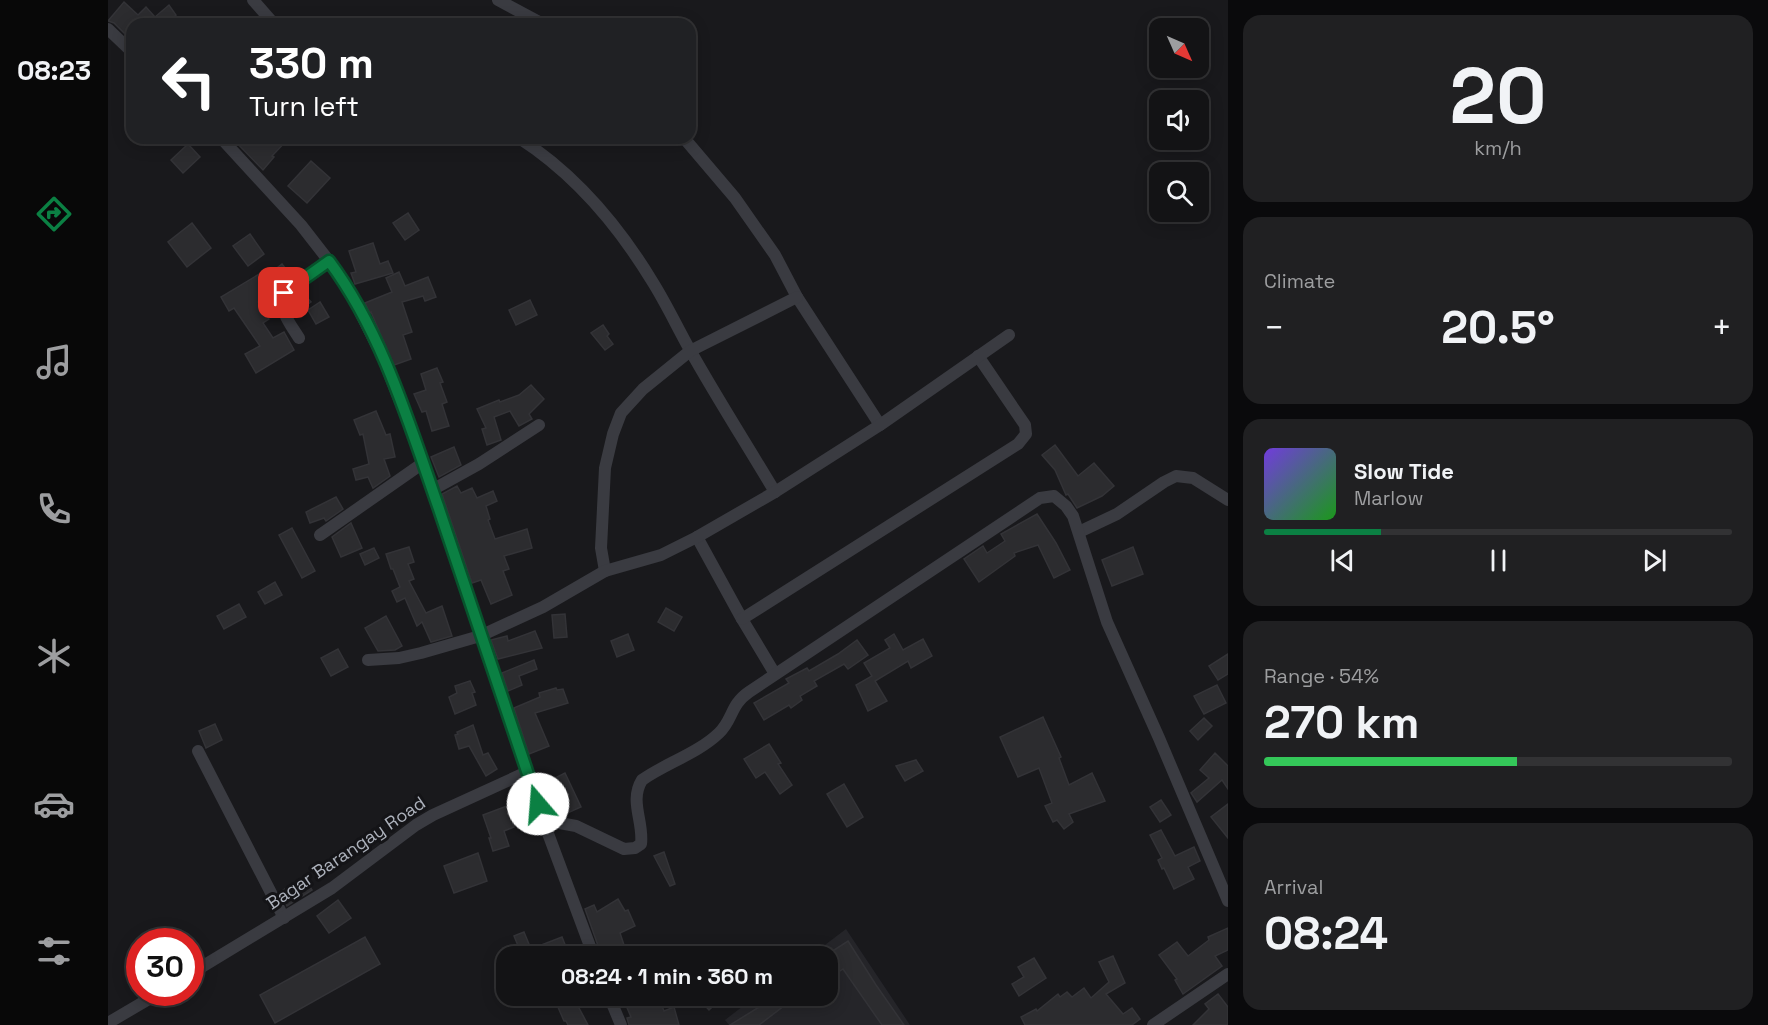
<!DOCTYPE html>
<html lang="en">
<head>
<meta charset="utf-8">
<style>
	body { margin:0; font-family:"Space Grotesk",sans-serif; background:#202022; color:#f1f3f6; height:100vh; display:flex; flex-direction:column; font-size:22px; white-space:nowrap }
	* { box-sizing:border-box; margin:0 }
	p { font-size:20px; color:#9d9ea0 }
	.icon { flex:none; width:33px; height:33px; fill:none; stroke:currentColor; stroke-width:2; stroke-linecap:round; stroke-linejoin:round }
	.map { position:relative; flex:1; overflow:hidden }
	.side { display:flex; flex-direction:column; gap:15px; padding:15px; background:#0a0a0c; width:540px }
	.side>* { flex:none }
	.hud { position:absolute; left:18px; top:18px; width:570px; height:126px; border-radius:18px; box-shadow:0 3px 15px #0003,0 0 0 2px #323234; background:#202124; color:#fff; overflow:hidden }
	.needle { width:39px; rotate:135deg }
	.tools { position:absolute; left:1041px; top:18px; display:grid; gap:12px }
	.tools a { display:grid; place-items:center; width:60px; height:60px; border-radius:12px; background:#131315; box-shadow:0 3px 15px #0003,0 0 0 2px #323234; font-size:30px }
	.speed { position:absolute; left:18px; top:928px; display:flex; gap:12px; font-size:30px; font-weight:700; text-align:center }
	.speed>* { display:grid; place-content:center; width:78px; height:78px; border-radius:50%; background:#131315; box-shadow:0 3px 15px #0003,0 0 0 2px #323234; line-height:1 }
	.speed .limit { border:9px solid #d22; background:#fff; color:#111 }
	.pin { position:absolute; display:grid; place-items:center; width:51px; height:51px; color:#fff; margin:-26px; border-radius:12px; box-shadow:0 3px 9px #0006 }
	.me { position:absolute; width:66px; margin:-33px; rotate:342deg; stroke-linejoin:round; filter:drop-shadow(0 0 4px #0008) }
	.turn { display:flex; align-items:center; gap:21px; height:126px; padding:0 24px; font-size:27px }
	.turn .icon { width:78px; height:78px; stroke-width:2.5 }
	.turn b { display:block; font-size:42px; line-height:51px }
	.big { font-size:45px; font-weight:600; line-height:1.1 }
	.side .tile { flex:1; display:flex; flex-direction:column; justify-content:center; gap:9px; min-width:0; padding:0 21px; border-radius:18px; background:#202022 }
	.side .dial { align-items:center; gap:0 }
	.dial b { font-size:78px; line-height:1 }
	.song { display:flex; align-items:center; gap:18px }
	.cover { width:72px; height:72px; border-radius:9px; background:linear-gradient(135deg,hsl(260 70% 55%),hsl(120 70% 35%)) }
	.played { height:6px; border-radius:3px; background:linear-gradient(90deg,#0b8043 25%,#323234 25%) }
	.keys { display:flex; justify-content:space-around; direction:ltr }
	.heat { display:flex; justify-content:space-between; align-items:center; font-size:33px; direction:ltr }
	.charge { height:9px; border-radius:4px; background:linear-gradient(90deg,#34c759 54%,#323234 0) }
	.trip { position:absolute; left:388px; top:946px; width:342px; height:60px; border-radius:18px; background:#131315; box-shadow:0 3px 15px #0003,0 0 0 2px #323234; font-weight:600; line-height:60px; text-align:center }
	main { display:flex; flex:1; min-height:0 }
	.tabs { display:flex; flex-direction:column; width:108px; justify-content:space-around; align-items:center; background:#080808; color:#9d9ea0 }
	.tabs .icon { width:42px; height:42px }
	.tabs .selected { color:#0b8043 }
	.tabs b { font-size:27px; color:#f1f3f6 }
	.map>svg:first-child { display:block }
	.built { fill:#252529 }
	.building { fill:#2c2c2f; stroke:#333337; stroke-width:1.5 }
	.lines { fill:none; stroke-linecap:round; stroke-linejoin:round }
	.minor { stroke:#3a3b41; stroke-width:12 }
	.route-casing { stroke:#07532c; stroke-width:15 }
	.route { stroke:#0b8043; stroke-width:10 }
	.labels { text-anchor:middle; stroke-width:6; stroke-linejoin:round; paint-order:stroke }
	.street-label { font-size:18px; fill:#acb1bb; stroke:#141417 }
</style>
</head>
<body>
<main>
<nav class="tabs">
<b>08:23</b>
<svg class="icon selected" aria-label="directions" viewBox="0 0 24 24"><path d="M12 3l9 9-9 9-9-9zM9 14v-3h6M13 9l2 2-2 2"/></svg>
<svg class="icon" aria-label="music" viewBox="0 0 24 24"><path d="M9 18V5l10-2v13"/><circle cx="6" cy="18" r="3"/><circle cx="16" cy="16" r="3"/></svg>
<svg class="icon" aria-label="phone" viewBox="0 0 24 24"><path d="M5 4h4l2 5-3 2q2 4 5 5l2-3 5 2v4C11 20 4 13 5 4z"/></svg>
<svg class="icon" aria-label="climate" viewBox="0 0 24 24"><path d="M12 3v18M4 7l16 10M4 17L20 7"/></svg>
<svg class="icon" aria-label="car" viewBox="0 0 24 24"><path d="M5 17H2v-5l4-1 3-4h7l3 4 3 1v5h-3M9 17h6M6 11h13"/><circle cx="7" cy="17" r="2"/><circle cx="17" cy="17" r="2"/></svg>
<svg class="icon" aria-label="filters" viewBox="0 0 24 24"><path d="M4 7h16M4 17h16"/><circle cx="9" cy="7" r="2"/><circle cx="15" cy="17" r="2"/></svg>
</nav>
<div class="map">
<svg width="1120" height="1025" viewBox="0 0 1120 1025">
	<rect width="100%" height="100%" fill="#19191c"/>
	<path class="built" d="M738 929 802 1025H621L617 1020 648 996H720V957H701Z"/>
	<g class="building">
		<path d="M16 2 30 15 38 7 47 17 61 5 68 15 57 24H24V41L6 23 0 21Z"/>
		<path d="M124 138H181L164 156 166 157 155 170Z"/>
		<path d="M80 144 92 157 75 173 63 160Z"/>
		<path d="M203 161 222 178 199 203 180 186Z"/>
		<path d="M300 213 311 230 297 240 285 223Z"/>
		<path d="M84 223 103 248 79 267 60 242Z"/>
		<path d="M142 234 156 254 140 266 125 246Z"/>
		<path d="M265 243 272 264 280 261 285 273 247 284 243 273 248 272 241 251Z"/>
		<path d="M174 264 184 277 171 286 168 292 150 302 161 319 155 323 165 338 176 332 186 350 148 373 137 354 152 346 126 308 121 311 113 297 153 273 156 278Z"/>
		<path d="M291 272 297 286 320 277 328 297 317 301 315 296 294 302 304 332 295 335 303 359 286 365 263 312 262 313 257 303 284 292 278 278Z"/>
		<path d="M193 291 203 302 189 312 183 304V300Z"/>
		<path d="M422 300 429 315 408 325 401 310Z"/>
		<path d="M212 302 221 317 208 324 200 310Z"/>
		<path d="M495 325 501 334 499 336 505 344 497 350 483 333Z"/>
		<path d="M329 368 335 382 332 383 339 402 334 404 341 426 324 431 318 411 314 412 306 394 318 390 313 374Z"/>
		<path d="M423 385 436 399 421 414 424 419 411 426 402 411 386 417 393 440 379 445 374 429 378 428 369 409 391 400 392 402 411 395Z"/>
		<path d="M268 411 278 435 282 434 287 457 276 459 282 476 265 488 260 477 248 480 245 469 261 464 255 434 252 435 246 420Z"/>
		<path d="M947 445 970 476 986 463 1006 486 994 496 969 508 960 494 958 495 947 470 934 455Z"/>
		<path d="M346 447 353 465 331 477 323 457Z"/>
		<path d="M349 486 353 493 364 488 369 498 385 491 389 501 378 506 382 519 380 520 387 539 419 529 424 548 396 556 401 569 395 571 404 595 383 604 373 580 364 583 334 494Z"/>
		<path d="M228 497 235 509 218 521 216 518 202 523 198 512Z"/>
		<path d="M929 514 948 543 962 570 946 578 930 545 906 553 907 556 871 582 856 559 875 546 879 553 897 541 893 534Z"/>
		<path d="M243 523 254 548 233 557 224 537Z"/>
		<path d="M184 528 207 571 194 578 171 535Z"/>
		<path d="M301 547 306 562 300 564 306 579 301 581 318 613 334 606 344 636 323 642 314 622 309 626 297 598 289 602 284 591 292 587 285 569H283L278 554Z"/>
		<path d="M1025 547 1035 574 1004 586 994 560Z"/>
		<path d="M266 548 271 558 257 565 252 554Z"/>
		<path d="M167 582 174 595 157 604 150 592Z"/>
		<path d="M131 604 138 617 116 629 109 616Z"/>
		<path d="M558 608 574 617 566 631 550 622Z"/>
		<path d="M457 614 459 637 446 638 444 615Z"/>
		<path d="M278 616 294 646 287 650 270 651 257 628Z"/>
		<path d="M427 631 434 648 390 659 383 640 399 636 400 641Z"/>
		<path d="M520 634 526 650 509 657 503 641Z"/>
		<path d="M786 634 795 650 815 639 824 656 803 668 800 661 767 681 779 701 760 711 748 685 764 676 756 663 782 648 777 640Z"/>
		<path d="M749 640 760 655 740 669 736 664 706 681 709 686 692 696 694 700 683 708 681 705 656 720 646 703 681 683 678 679 699 668 701 671 730 654Z"/>
		<path d="M230 649 240 667 223 676 213 658Z"/>
		<path d="M1120 654V674L1110 680 1101 666Z"/>
		<path d="M426 660 429 669 411 676 414 685 400 691 394 673Z"/>
		<path d="M362 681 367 692 364 693 368 705 347 714 341 697 349 693 347 686Z"/>
		<path d="M1109 685 1118 703 1096 714 1086 696Z"/>
		<path d="M448 688 449 690 455 689 460 703 427 713 441 746 421 754 406 708 432 697 431 693Z"/>
		<path d="M935 717 953 757 951 758 961 785 984 773 997 801 961 814 965 822 956 829 949 820 945 822 937 806 944 803 931 768 910 777 892 737Z"/>
		<path d="M1096 718 1104 726 1090 740 1082 731Z"/>
		<path d="M107 724 114 740 98 748 91 731Z"/>
		<path d="M365 725 375 755 380 753 389 769 378 776 361 746 351 749 347 735 350 734 349 732Z"/>
		<path d="M661 744 673 763 670 764 684 785 672 794 657 772 648 778 636 759Z"/>
		<path d="M1107 753 1120 766V789L1114 780 1089 802 1083 793 1101 778 1092 770Z"/>
		<path d="M808 760 815 771 797 781 788 766Z"/>
		<path d="M457 773 473 807 455 815H452L437 783Z"/>
		<path d="M736 784 755 817 739 827 719 794Z"/>
		<path d="M1053 800 1063 815 1052 822 1042 807Z"/>
		<path d="M1120 804V838L1103 817Z"/>
		<path d="M399 806 406 827 396 831 401 846 385 851 381 838H383L375 815Z"/>
		<path d="M1053 830 1067 856 1086 847 1092 861 1080 867 1086 879 1066 889 1056 868 1054 869 1050 860 1054 858 1042 835Z"/>
		<path d="M556 852 567 884 562 886 546 856Z"/>
		<path d="M370 853 379 881 346 893 336 866Z"/>
		<path d="M196 877 204 890 179 906 172 892Z"/>
		<path d="M510 899 517 911 520 910 527 926 512 933 520 957H494L477 909 486 905 489 912Z"/>
		<path d="M230 900 243 918 221 933 209 916Z"/>
		<path d="M1120 928V950L1107 956 1114 966 1075 994 1067 980 1069 979 1051 955 1069 942 1080 956 1101 940 1100 937Z"/>
		<path d="M416 932 423 949 454 937 462 957H404L413 953 406 936Z"/>
		<path d="M257 937 272 964 167 1023 152 995Z"/>
		<path d="M740 941 768 985 796 1025H774L735 969 720 979V954Z"/>
		<path d="M1005 956 1017 983 998 994 1015 1014 1024 1008 1032 1019 1024 1025H917L913 1017 928 1009 929 1011 950 994 952 997 959 992 964 997 976 988 983 998 1001 982 991 962Z"/>
		<path d="M926 958 938 978 911 996 904 984 916 977 910 967Z"/>
		<path d="M1110 994 1120 1007V1025H1085L1101 1009 1097 1004Z"/>
		<path d="M452 996H469L473 1004 470 1006 480 1025H460L458 1021H456L446 998Z"/>
		<path d="M514 996H550L556 1011 566 1007 571 1025H521L519 1018 523 1017Z"/>
		<path d="M588 996H616L601 1010Z"/>
		<path d="M660 996H689L651 1025H622L656 1004 654 1001Z"/>
	</g>
	<g class="lines">
		<g class="minor">
			<path d="M145 0 166 24"/>
			<path d="M390 0 435 24"/>
			<path d="M0 29 24 52"/>
			<path d="M113 138 193 225 221 261 239 286 274 356 308 442 435 820 486 957"/>
			<path d="M411 138C467 174 510 225 544 281 558 303 569 327 582 350 609 398 639 445 667 492"/>
			<path d="M576 138 627 198 667 255 689 297 772 425"/>
			<path d="M191 338C183 325 170 310 176 293L221 261"/>
			<path d="M324 490 371 464 431 425"/>
			<path d="M971 532 1009 514 1056 482 1068 476 1085 478 1120 500"/>
			<path d="M212 535 315 463"/>
			<path d="M589 537 634 619 667 674"/>
			<path d="M497 571 493 548 497 468 505 434 513 413 535 389 582 351 689 297"/>
			<path d="M634 619 910 444 918 434 917 425 870 356"/>
			<path d="M260 660 291 658 313 653 372 636 435 607 497 571 553 555 589 537 667 492 772 425 901 335"/>
			<path d="M90 751 176 918"/>
			<path d="M435 820 468 826 516 849 527 848 533 844C536 822 521 801 534 780 558 763 589 754 611 733 625 720 622 705 641 692L932 498 946 496 958 506 965 516 999 622 1051 738 1120 901"/>
			<path d="M82 974 224 888 308 825 325 815 419 772"/>
			<path d="M501 996 513 1025"/>
			<path d="M0 1023 51 993"/>
			<path d="M1045 1025 1120 974"/>
		</g>
	</g>
	<g class="lines">
		<g class="route-casing">
			<path id="route" d="M176 293 221 261C274 332 301 423 330 506 364 605 396 705 430 804"/>
		</g>
		<use href="#route" class="route"/>
	</g>
	<g class="labels">
		<g class="street-label">
			<text transform="translate(238 853) rotate(-34)" y="6">Bagar Barangay Road</text>
		</g>
	</g>
</svg>
<div class="tools">
<a><svg class="needle" viewBox="-14 -14 28 28"><path d="M0-13l5 13h-10z" fill="#e53935"/><path d="M0 13l5-13h-10z" fill="#9d9ea0"/></svg></a>
<a><svg class="icon" aria-label="sound" viewBox="0 0 24 24"><path d="M4 9h4l5-4v14l-5-4H4zM17 9q2 3 0 6"/></svg></a>
<a><svg class="icon" aria-label="search" viewBox="0 0 24 24"><circle cx="10" cy="10" r="6"/><path d="M15 15l6 6"/></svg></a>
</div>
<div class="speed"><div class="limit">30</div></div>
<div class="pin" style="left:176px;top:293px;background:#d93025"><svg class="icon" aria-label="arrive" viewBox="0 0 24 24"><path d="M6 21V4h12l-3 4 3 4H6"/></svg></div>
<svg class="me" style="left:430px;top:804px" viewBox="-20 -20 40 40"><circle r="19" fill="#fff"/><path d="M0-13L10 11 0 6-10 11z" fill="#0b8043"/></svg>
<div class="trip">08:24 · 1 min · 360 m</div>
<div class="hud">
<div class="turn"><svg class="icon" aria-label="left" viewBox="0 0 24 24"><path d="M17 20v-9H6M10 6l-5 5 5 5"/></svg><div><b>330 m</b>Turn left</div></div>
</div>
</div>
<section class="side">
<div class="tile dial"><b>20</b><p>km/h</p></div>
<div class="tile"><p>Climate</p>
<div class="heat"><a>−</a><b class="big">20.5°</b><a>+</a></div>
</div>
<div class="tile">
<div class="song"><i class="cover"></i><div><b>Slow Tide</b><p>Marlow</p></div></div>
<div class="played"></div>
<div class="keys"><svg class="icon" aria-label="previous" viewBox="0 0 24 24"><path d="M18 5L8 12l10 7zM5 5v14"/></svg><svg class="icon" aria-label="pause" viewBox="0 0 24 24"><path d="M8 5v14M16 5v14"/></svg><svg class="icon" aria-label="next" viewBox="0 0 24 24"><path d="M6 5l10 7-10 7zM19 5v14"/></svg></div>
</div>
<div class="tile"><p>Range · 54%</p><b class="big">270 km</b><div class="charge"></div></div>
<div class="tile"><p>Arrival</p><b class="big">08:24</b></div>
</section>
</main>
</body>
</html>
